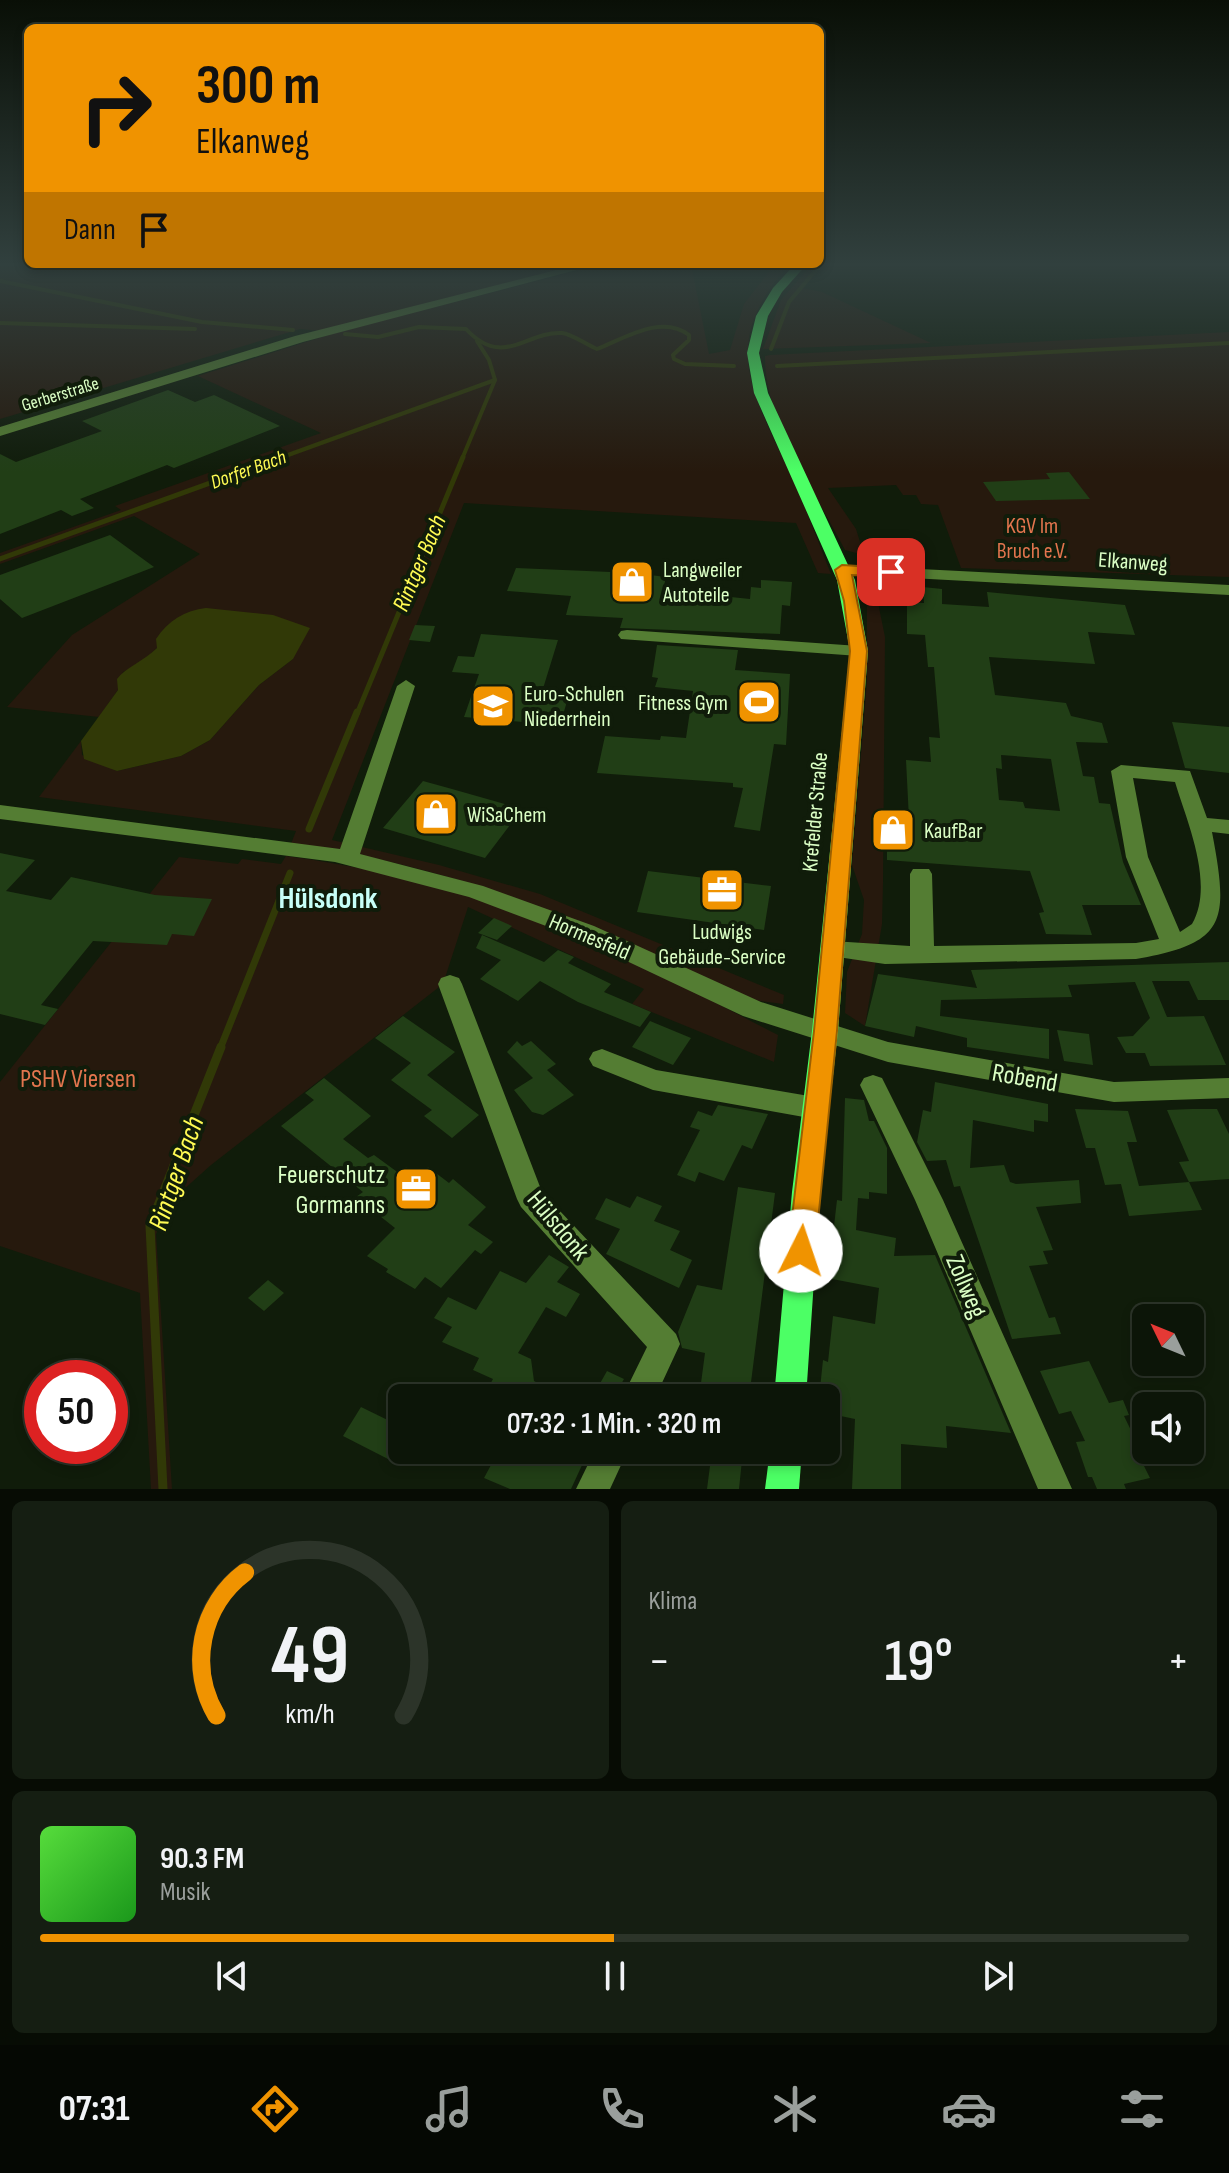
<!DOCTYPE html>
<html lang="de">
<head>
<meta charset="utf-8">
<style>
	body { margin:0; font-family:"Sofia Sans Condensed",sans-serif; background:#151e12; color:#f1f3f6; height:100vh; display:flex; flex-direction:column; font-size:30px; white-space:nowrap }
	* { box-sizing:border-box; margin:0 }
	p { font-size:26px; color:#9a9f9c }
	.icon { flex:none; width:44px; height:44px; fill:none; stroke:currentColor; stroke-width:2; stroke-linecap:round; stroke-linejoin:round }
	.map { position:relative; height:1489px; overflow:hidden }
	.details { display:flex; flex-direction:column; gap:12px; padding:12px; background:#070c04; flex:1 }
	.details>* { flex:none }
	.banner { position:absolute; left:24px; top:24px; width:800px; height:244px; border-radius:12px; box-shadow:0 4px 12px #0003,0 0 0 2px #2c3429; background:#f09300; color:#111; overflow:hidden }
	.needle { width:52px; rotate:313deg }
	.fabs { position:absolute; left:1132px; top:1304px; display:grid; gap:16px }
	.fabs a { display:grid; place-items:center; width:72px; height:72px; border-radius:12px; background:#0c1508; box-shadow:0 4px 12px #0003,0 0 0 2px #2c3429; font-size:40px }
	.speed { position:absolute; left:24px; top:1360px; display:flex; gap:16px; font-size:40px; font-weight:700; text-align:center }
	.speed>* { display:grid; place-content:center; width:104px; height:104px; border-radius:50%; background:#0c1508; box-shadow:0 4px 12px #0003,0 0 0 2px #2c3429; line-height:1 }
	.speed .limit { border:12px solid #d22; background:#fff; color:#111 }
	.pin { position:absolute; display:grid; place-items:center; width:68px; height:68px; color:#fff; margin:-34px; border-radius:16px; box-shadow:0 4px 12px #0006 }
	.me { position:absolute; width:88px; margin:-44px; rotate:4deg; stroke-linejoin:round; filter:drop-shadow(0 0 6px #0008) }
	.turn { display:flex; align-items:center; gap:28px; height:168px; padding:0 40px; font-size:36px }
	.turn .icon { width:104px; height:104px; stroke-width:2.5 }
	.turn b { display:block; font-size:56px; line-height:68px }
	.then { display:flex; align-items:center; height:76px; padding:0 40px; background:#0003; gap:16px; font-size:30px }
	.big { font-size:60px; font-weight:600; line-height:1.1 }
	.details .card { flex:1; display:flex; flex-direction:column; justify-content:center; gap:12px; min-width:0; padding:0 28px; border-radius:12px; background:#151e12 }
	.details .dial { align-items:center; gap:0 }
	.dial svg { height:208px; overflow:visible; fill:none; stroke:#2c3429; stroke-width:7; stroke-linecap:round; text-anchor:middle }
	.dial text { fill:#f1f3f6; stroke:none }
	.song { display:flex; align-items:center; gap:24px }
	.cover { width:96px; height:96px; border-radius:12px; background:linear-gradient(135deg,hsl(110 70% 55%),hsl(120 70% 35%)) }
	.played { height:8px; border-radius:4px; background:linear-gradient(90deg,#f09300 50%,#2c3429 50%) }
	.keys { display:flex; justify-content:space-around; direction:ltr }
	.heat { display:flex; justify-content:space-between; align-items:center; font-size:44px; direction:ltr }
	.details .tiles { flex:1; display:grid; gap:12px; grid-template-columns:1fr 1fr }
	.card:last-child { grid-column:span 2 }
	.trip { position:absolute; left:388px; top:1384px; width:452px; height:80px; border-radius:12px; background:#0c1508; box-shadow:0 4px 12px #0003,0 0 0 2px #2c3429; font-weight:600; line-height:80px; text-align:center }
	.dock { display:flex; height:128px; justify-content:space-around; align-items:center; background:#050803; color:#9a9f9c }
	.dock .icon { width:56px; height:56px }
	.dock .on { color:#f09300 }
	.dock b { font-size:36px; color:#f1f3f6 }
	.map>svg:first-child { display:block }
	.green { fill:#26190d }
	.water { fill:#313907 }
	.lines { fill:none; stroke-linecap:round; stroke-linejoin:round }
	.stream-far3 { stroke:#313907; stroke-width:4 }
	.stream-far2 { stroke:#313907; stroke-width:5 }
	.stream-far1 { stroke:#313907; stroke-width:7 }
	.stream { stroke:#313907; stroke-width:9 }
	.building { fill:#213e16; fill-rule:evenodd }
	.minor { fill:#547d33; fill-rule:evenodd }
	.major { fill:#4cff65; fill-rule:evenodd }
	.route { fill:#f09300; stroke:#9c6000; stroke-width:2 }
	.labels { text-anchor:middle; stroke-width:8; stroke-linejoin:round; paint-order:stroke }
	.far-street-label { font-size:18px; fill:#dbffc5; stroke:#101c0a }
	.far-water-label { font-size:20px; font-style:italic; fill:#fffb53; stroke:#101c0a }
	.park-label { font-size:22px; fill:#e2754e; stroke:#101c0a }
	.street-label { font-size:22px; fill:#dbffc5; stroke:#101c0a }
	.poi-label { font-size:22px; fill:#dbffc5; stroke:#101c0a; text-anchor:start }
	.water-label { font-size:24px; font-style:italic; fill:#fffb53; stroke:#101c0a }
	.near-street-label { font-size:26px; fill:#dbffc5; stroke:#101c0a }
	.near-park-label { font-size:26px; fill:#e2754e; stroke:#101c0a }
	.near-poi-label { font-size:26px; fill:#dbffc5; stroke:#101c0a; text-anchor:end }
	.near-water-label { font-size:28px; font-style:italic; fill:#fffb53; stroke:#101c0a }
	.district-label { font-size:30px; font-weight:bold; fill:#c7fff8; stroke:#101c0a }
</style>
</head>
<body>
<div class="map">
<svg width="1229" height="1489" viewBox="0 0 1229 1489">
	<rect width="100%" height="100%" fill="#101c0a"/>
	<g class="green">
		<path d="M0 264H583L322 331 300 329 0 419Z"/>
		<path d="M604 264H691L709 354 730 350 744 304 775 264H790C719 341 751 390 789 471 805 504 817 540 831 574L818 573 796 523 464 503 332 840 439 865 540 894 784 995 783 1004 752 1000C598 928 462 866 291 844L296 831 39 797 81 741 82 755 117 771 181 756 210 740 259 685 293 659 157 648 140 664 123 672 118 690 99 717 7 707 72 635 200 554 134 516 0 564V553L121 510 115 506 321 433 198 376 338 332Z"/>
		<path d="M812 264H823L802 288 822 292 931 343 763 349 781 300Z"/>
		<path d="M1229 332V577L961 568 938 505 921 504 916 495H903L896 485 828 488 856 529 864 555 845 550C816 493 764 421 765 356L770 355Z"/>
		<path d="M873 578 885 637 883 883 882 924 865 1026 845 1013 847 972 862 934 864 900 852 865 867 681V584Z"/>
		<path d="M286 856C351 865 420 879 483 900 585 933 683 986 778 1035L774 1062 632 1004 644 989 468 907 443 984 211 1165 173 1199 156 1234 172 1489H151L140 1293 0 1246V1082L179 857 238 864 242 859 281 864Z"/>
	</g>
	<path class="water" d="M206 608 273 615 310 628 293 659 259 685 210 740 181 756 117 771 84 759 81 741 118 690 117 679C125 668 144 661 157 648L156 639C168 621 185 610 206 608Z"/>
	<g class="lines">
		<g class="stream-far3">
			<path d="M0 281 202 322 293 330"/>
			<path d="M0 323 195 329"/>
			<path d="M345 334 378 337 419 327 466 329C503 369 526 331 562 333 572 334 587 345 597 349 625 338 662 314 689 335V340L673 355 674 359 685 364 734 366"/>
			<path d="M771 349 789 302 821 264"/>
			<path d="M777 366 1229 343"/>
			<path d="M277 459 495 380"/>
			<path d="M462 459 495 380 489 360 477 341"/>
		</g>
		<g class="stream-far2">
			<path d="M0 559 282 457"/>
			<path d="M357 714 463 457"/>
		</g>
		<g class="stream-far1">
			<path d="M309 829 357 712"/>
			<path d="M220 1049 290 873"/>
		</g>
		<path class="stream" d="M163 1489 150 1226 221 1047"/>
	</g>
	<g class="building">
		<path d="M168 390 195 402 214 395 280 426 174 468 167 465 80 499 94 508 72 516 61 510 0 534V454L16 462 102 431 82 421Z"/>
		<path d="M1069 472 1090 499 996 501 983 482 1050 479 1046 473Z"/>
		<path d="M110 535 154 567 22 618 0 599V575Z"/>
		<path d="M516 568 634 573 666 577 663 590 750 599 751 587 761 588V580L792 582 790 606 782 605 780 634 620 628 623 618 566 615 571 596 507 591Z"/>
		<path d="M923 587 942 589V604L989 607 987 592 1125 605 1135 635 1088 632 1095 664 989 657 995 695 1066 703 1071 716 1102 723 1108 743 1076 742 1083 776 1094 777 1099 803 1110 804 1123 862 1141 905H1082L1092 935 1046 934 1039 913 1044 912 1030 871 887 860V818L909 819 906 760 931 762 929 737 940 738 934 667H928L925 635 907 634V602L924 603ZM1001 755 1051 759 1060 811 1025 808 1023 802 999 800 996 768 1002 769Z"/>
		<path d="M415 625 435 626 430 642 409 640Z"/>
		<path d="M481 634 558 640 541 695 568 698 560 725 464 717 479 674 452 672 458 656 474 657Z"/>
		<path d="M657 645 738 650 735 670 790 674 786 745 774 744 760 831 734 827 743 788 733 787V783L597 773 605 736 660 740 661 736 686 738 693 691 655 687 658 678 652 677Z"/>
		<path d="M1172 722 1229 727V773L1185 768Z"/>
		<path d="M423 781 452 789 522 809 485 858 383 828Z"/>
		<path d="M0 853 35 860 6 891 51 900 71 877 155 895 212 899 194 936 172 934 167 945 93 941 41 1005 58 1009 45 1025 0 1014Z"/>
		<path d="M648 871 771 886 764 930 637 912Z"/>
		<path d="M494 918 512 926 497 940 478 933Z"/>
		<path d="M482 935 544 962 558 950 574 957 568 963 611 984 604 992 651 1012 640 1027 578 1002 540 981 518 1001 480 979 501 960 476 948Z"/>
		<path d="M1229 962V1000H1198L1189 981H1152L1167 1017 1204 1016 1226 1065 1150 1066 1145 1053H1126L1117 1037 1133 1036 1150 1018 1135 982 1068 985 1072 997 941 1000 940 1016 1049 1029V1059L967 1047V1038L916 1026 914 1037 865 1026 878 974 977 988 971 970Z"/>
		<path d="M403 1016 455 1052 427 1075 479 1115 452 1138 424 1116 432 1110 391 1080 411 1063 375 1038Z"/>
		<path d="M650 1021 691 1038 673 1065 632 1047Z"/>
		<path d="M1057 1030 1089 1034 1093 1065 1064 1061Z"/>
		<path d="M517 1041 522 1046 531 1041 556 1064 547 1070 574 1095 543 1115 532 1112 514 1090 533 1078 507 1052Z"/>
		<path d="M324 1078 371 1116 343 1139 368 1158 374 1155 400 1174 406 1167 418 1176 428 1167 449 1183 453 1179 486 1207 468 1225 493 1242 481 1254 475 1250 441 1288 425 1277 415 1289 386 1272 388 1269 367 1256 395 1228 356 1197 363 1192 281 1126 314 1100 305 1093Z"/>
		<path d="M935 1082 1048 1104V1122L1034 1120V1132L973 1120 970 1168 1004 1165 1010 1182 1016 1184 1079 1180 1081 1203 1036 1207 1053 1250 1043 1251 1048 1264 1029 1266 1049 1318 1055 1317 1061 1334 1012 1339 960 1186 954 1187 946 1160 927 1161 917 1142 923 1110 931 1112Z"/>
		<path d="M845 1098 864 1100 869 1121H874L887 1148V1194L869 1192V1199L858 1198 856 1230 896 1238 894 1256 935 1255 1011 1433 946 1426 947 1448 901 1444V1489H852L855 1419 826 1413V1398H819L823 1360 828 1362 833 1316 875 1324 879 1288 827 1278 830 1225 834 1226 837 1200 842 1201Z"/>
		<path d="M718 1105 768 1114 752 1149 742 1145 724 1181 699 1172 695 1182 677 1175 700 1130 690 1127 698 1111 712 1116Z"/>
		<path d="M1075 1109 1128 1111 1137 1142H1127L1139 1186 1189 1182 1202 1210 1129 1216 1121 1184 1105 1185 1095 1148H1086Z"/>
		<path d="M1192 1109H1217L1229 1134V1179L1189 1182 1179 1162 1189 1161 1167 1110Z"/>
		<path d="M738 1187 775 1193 749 1398H699L705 1353 682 1348 678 1332 697 1285 722 1290Z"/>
		<path d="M637 1196 662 1206 654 1221 680 1231 670 1250 692 1260 679 1288 606 1254 620 1229 595 1219 606 1198 630 1208Z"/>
		<path d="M549 1255 569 1267 557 1282 580 1294 566 1317 546 1307 518 1353 531 1359 534 1381 566 1398H505L487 1390 493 1379 473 1370 479 1358 442 1342 452 1327 434 1318 448 1297 476 1310 500 1271 526 1283Z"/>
		<path d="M268 1280 284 1293 264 1311 248 1298Z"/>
		<path d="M1089 1361 1109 1403 1123 1400 1129 1415 1124 1416 1148 1465 1144 1466 1150 1478 1124 1484 1126 1489H1097L1092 1477H1088L1076 1442 1085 1441 1071 1411 1059 1414 1040 1371Z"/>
		<path d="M607 1371 624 1379 615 1395 598 1387Z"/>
		<path d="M361 1407 402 1427V1436L388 1459 343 1436Z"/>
		<path d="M499 1450H589L571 1489H510L484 1478Z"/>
		<path d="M672 1450H743L739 1489H707L710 1466 671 1457Z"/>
	</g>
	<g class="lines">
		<g class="minor">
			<path d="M580 264H599L303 342 0 436V427L295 336Z"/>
			<path d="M842 565 1229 585V595L836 574V566Z"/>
			<path d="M627 630 859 646 868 651 859 656 621 639 618 635 621 631Z"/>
			<path d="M406 680 415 686 360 854 483 886 594 926 761 1002 888 1042 1114 1082 1229 1078V1098L1114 1102 888 1062 743 1016 578 938 469 897 335 862 0 819V805L340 849 397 686Z"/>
			<path d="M1121 765 1190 771 1207 818 1229 820V834L1212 832C1229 922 1227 943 1136 959L885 964 824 955 820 949 824 943 832 941 910 946V874L913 869H929L932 874 934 946 1136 943 1159 939 1126 857 1111 771ZM1133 778 1175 782C1187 822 1215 884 1192 924L1180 932 1148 857Z"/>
			<path d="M450 975 459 978 462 984 542 1192 676 1334 680 1344 655 1398H622L647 1347 521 1207 517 1199 438 984 441 978Z"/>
			<path d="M602 1049 656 1070 815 1097 824 1100 828 1108 824 1116 815 1119 653 1090 593 1066 589 1059 593 1052Z"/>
			<path d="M873 1075 882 1078 943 1200 1072 1489H1038L915 1200 860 1085 864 1078Z"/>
			<path d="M595 1450H628L610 1489H576Z"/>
		</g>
		<g class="major">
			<path d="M795 264H807L782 292 768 316 759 353 768 393 855 580 868 651 838 1031 820 1192 806 1398H774L792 1192 812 1031 850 651 837 580 754 393 747 353 756 316 773 288Z"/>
			<path d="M770 1450H802L799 1489H765Z"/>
		</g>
	</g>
	<linearGradient id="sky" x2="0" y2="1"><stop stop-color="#090f06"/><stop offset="0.56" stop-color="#31403e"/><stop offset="1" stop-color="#31403e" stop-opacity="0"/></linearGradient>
	<rect width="1229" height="472" fill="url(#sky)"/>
	<path class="route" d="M842 565 891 568 899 572 891 577 852 575 867 651 837 1031 815 1251 811 1259 801 1262 792 1259 788 1251 814 1031 850 651 844 601 835 570Z"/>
	<defs>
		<g id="shop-square" transform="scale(2.3)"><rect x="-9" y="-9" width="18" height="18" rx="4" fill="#f09300" stroke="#101c0a"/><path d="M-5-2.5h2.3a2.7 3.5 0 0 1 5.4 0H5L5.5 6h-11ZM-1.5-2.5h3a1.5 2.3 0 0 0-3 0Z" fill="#fff"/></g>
		<g id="stadium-square" transform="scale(2.3)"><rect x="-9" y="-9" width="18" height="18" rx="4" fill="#f09300" stroke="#101c0a"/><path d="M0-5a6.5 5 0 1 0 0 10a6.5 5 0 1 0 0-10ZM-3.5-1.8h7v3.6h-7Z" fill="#fff"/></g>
		<g id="university-square" transform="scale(2.3)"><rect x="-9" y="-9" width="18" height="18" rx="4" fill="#f09300" stroke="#101c0a"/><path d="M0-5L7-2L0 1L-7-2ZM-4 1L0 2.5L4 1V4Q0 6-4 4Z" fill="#fff"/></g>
		<g id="office-square" transform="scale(2.3)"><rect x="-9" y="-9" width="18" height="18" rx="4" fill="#f09300" stroke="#101c0a"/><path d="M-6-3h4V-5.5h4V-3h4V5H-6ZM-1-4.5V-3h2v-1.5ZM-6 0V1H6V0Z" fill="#fff"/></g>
	</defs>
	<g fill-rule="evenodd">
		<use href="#shop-square" x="632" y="582"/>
		<use href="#stadium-square" x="759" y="702"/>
		<use href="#university-square" x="493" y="706"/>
		<use href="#shop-square" x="436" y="814"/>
		<use href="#shop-square" x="893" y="830"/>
		<use href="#office-square" x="722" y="890"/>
		<use href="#office-square" x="416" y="1189"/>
	</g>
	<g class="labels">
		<g class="far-street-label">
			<text transform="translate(60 394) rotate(-17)" y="6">Gerberstraße</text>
		</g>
		<g class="far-water-label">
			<text transform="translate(248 469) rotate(-20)" y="7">Dorfer Bach</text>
		</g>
		<g class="park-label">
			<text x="1032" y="533">KGV Im<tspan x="1032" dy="25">Bruch e.V.</tspan></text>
		</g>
		<g class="street-label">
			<text transform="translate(1133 561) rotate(4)" y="8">Elkanweg</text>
			<text transform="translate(814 812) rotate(-85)" y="8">Krefelder Straße</text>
			<text transform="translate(590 936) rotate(23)" y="8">Hormesfeld</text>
		</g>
		<g class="poi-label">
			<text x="663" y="577">Langweiler<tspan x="663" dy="25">Autoteile</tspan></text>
			<text x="524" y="701">Euro-Schulen<tspan x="524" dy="25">Niederrhein</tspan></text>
			<text x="728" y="710" text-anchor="end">Fitness Gym</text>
			<text x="467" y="822">WiSaChem</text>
			<text x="924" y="838">KaufBar</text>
			<text x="722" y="939" text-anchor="middle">Ludwigs<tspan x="722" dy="25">Gebäude-Service</tspan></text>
		</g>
		<g class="water-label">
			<text transform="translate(419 563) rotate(-67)" y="8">Rintger Bach</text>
		</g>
		<g class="near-street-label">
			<text transform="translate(1025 1077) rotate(10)" y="9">Robend</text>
			<text transform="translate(559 1225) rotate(50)" y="9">Hülsdonk</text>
			<text transform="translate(967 1286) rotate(67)" y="9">Zollweg</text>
		</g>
		<g class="near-park-label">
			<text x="78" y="1087">PSHV Viersen</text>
		</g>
		<g class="near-poi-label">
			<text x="385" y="1183">Feuerschutz<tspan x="385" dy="30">Gormanns</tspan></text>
		</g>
		<g class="near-water-label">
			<text transform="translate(175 1173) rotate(-71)" y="10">Rintger Bach</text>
		</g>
		<g class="district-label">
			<text x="328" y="908">Hülsdonk</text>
		</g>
	</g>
</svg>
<div class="fabs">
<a><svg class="needle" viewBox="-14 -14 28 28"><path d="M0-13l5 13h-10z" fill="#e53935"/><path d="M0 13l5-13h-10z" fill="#9a9f9c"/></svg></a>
<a><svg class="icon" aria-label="sound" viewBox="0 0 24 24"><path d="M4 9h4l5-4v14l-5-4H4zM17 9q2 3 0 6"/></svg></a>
</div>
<div class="speed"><div class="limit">50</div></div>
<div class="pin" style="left:891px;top:572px;background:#d93025"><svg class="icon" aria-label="arrive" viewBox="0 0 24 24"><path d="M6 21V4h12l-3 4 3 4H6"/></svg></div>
<svg class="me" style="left:801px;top:1251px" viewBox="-20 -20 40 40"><circle r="19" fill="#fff"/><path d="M0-13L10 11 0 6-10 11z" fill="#f09300"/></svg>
<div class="trip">07:32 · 1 Min. · 320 m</div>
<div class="banner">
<div class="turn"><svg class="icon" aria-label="right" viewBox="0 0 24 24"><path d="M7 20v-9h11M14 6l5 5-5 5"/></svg><div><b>300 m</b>Elkanweg</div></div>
<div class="then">Dann<svg class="icon" aria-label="arrive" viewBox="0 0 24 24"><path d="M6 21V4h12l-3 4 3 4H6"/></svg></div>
</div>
</div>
<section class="details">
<div class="tiles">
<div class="card dial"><svg viewBox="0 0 100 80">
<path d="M14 69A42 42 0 1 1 86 69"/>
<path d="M14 69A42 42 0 0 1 25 14" stroke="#f09300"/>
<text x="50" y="56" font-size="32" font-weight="700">49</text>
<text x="50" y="72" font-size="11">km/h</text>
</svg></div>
<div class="card"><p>Klima</p>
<div class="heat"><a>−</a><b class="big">19°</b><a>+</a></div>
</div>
<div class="card">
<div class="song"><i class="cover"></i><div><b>90.3 FM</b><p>Musik</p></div></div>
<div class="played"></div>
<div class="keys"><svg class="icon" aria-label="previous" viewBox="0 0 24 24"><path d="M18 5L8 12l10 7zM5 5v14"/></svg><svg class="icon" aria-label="pause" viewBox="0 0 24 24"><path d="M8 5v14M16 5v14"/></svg><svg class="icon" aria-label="next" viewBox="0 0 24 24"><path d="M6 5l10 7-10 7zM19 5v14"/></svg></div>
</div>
</div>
</section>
<nav class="dock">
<b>07:31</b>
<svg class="icon on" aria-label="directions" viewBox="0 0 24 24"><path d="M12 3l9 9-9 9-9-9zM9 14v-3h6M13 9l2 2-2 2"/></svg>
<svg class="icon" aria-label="music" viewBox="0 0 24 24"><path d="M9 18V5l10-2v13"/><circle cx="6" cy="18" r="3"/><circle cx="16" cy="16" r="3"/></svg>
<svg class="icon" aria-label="phone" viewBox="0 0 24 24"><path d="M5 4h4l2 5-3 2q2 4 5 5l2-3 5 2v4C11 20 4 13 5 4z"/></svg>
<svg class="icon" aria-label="climate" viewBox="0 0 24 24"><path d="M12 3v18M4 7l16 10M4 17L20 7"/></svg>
<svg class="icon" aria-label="car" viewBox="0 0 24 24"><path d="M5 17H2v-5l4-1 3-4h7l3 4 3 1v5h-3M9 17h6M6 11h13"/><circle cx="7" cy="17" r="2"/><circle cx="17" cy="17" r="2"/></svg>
<svg class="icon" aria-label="filters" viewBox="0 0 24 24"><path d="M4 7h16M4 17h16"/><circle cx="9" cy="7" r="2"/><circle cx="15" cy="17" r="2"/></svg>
</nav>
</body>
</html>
